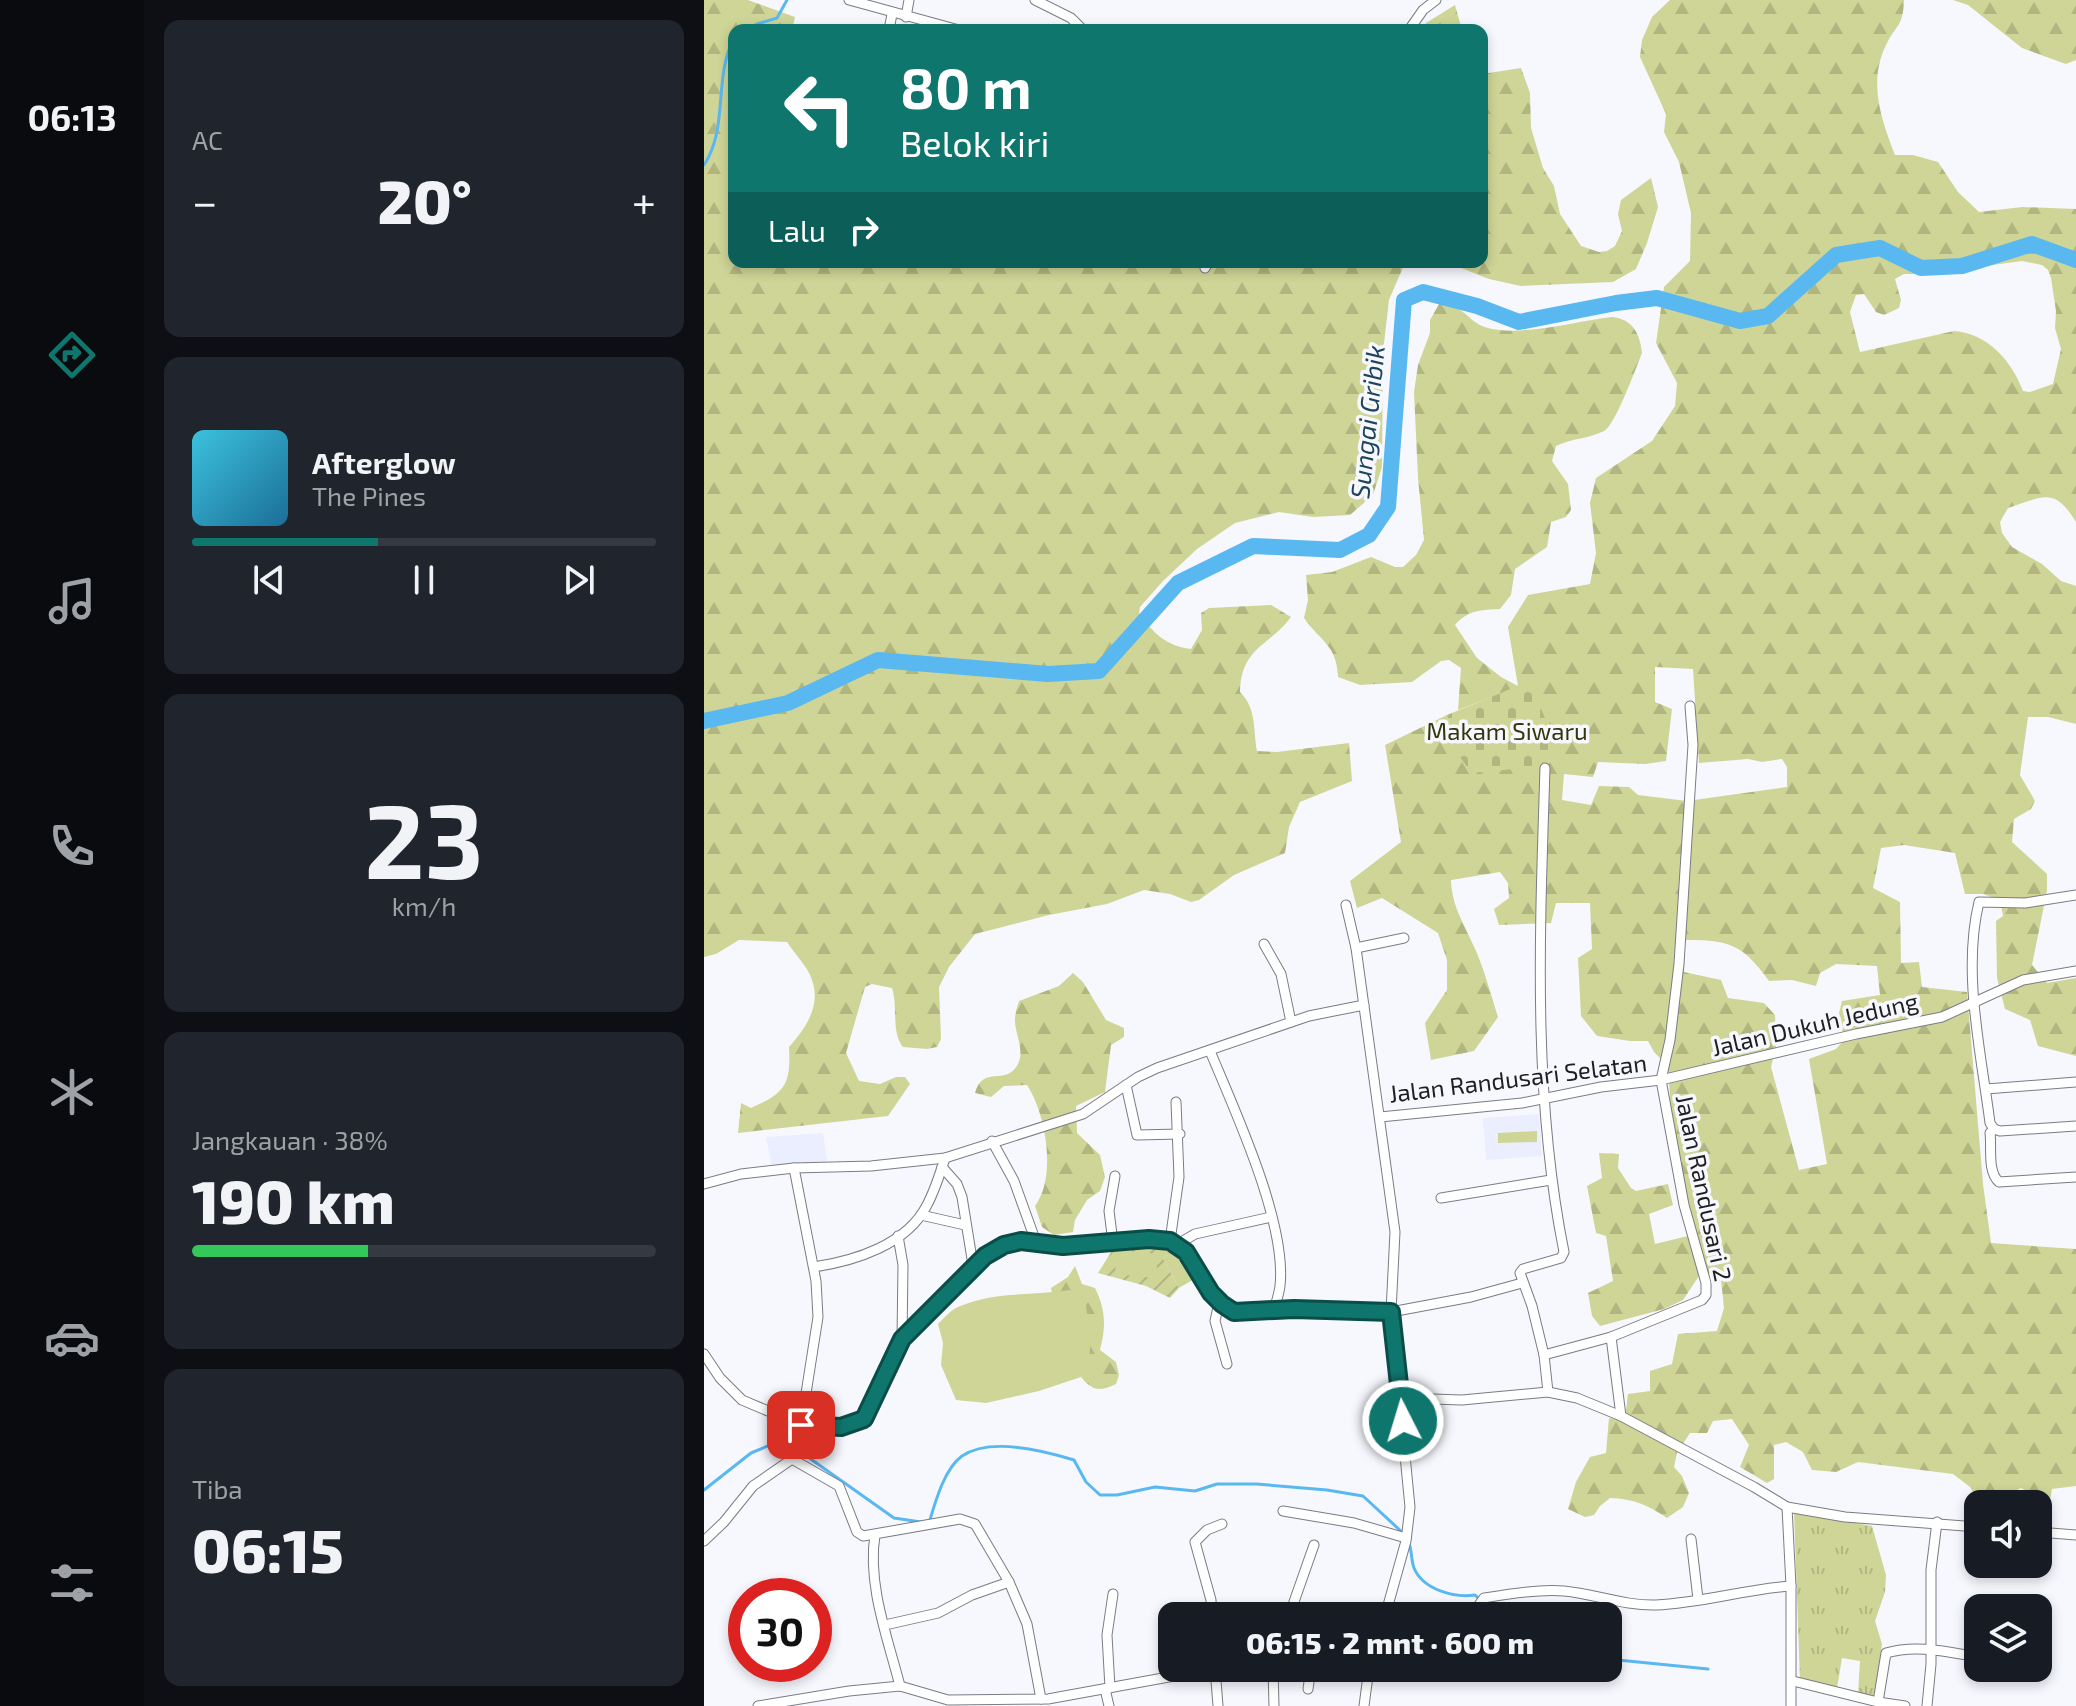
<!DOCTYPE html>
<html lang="id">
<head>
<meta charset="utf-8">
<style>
	body { margin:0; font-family:"Exo 2",sans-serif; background:#20242c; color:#f1f3f6; height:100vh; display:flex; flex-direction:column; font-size:30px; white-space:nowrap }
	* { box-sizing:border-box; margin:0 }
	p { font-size:26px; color:#9ea1a6 }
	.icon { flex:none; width:44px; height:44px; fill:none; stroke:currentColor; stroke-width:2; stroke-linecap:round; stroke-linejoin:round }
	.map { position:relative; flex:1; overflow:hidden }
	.drawer { display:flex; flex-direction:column; gap:20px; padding:20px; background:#0d0f14; width:560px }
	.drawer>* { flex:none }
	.guide { position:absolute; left:24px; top:24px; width:760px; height:244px; border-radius:16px; box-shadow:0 4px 12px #0003; background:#0f766e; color:#fff; overflow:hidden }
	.tools { position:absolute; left:1260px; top:1490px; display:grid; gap:16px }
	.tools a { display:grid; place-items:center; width:88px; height:88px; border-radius:16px; background:#171b24; box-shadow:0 4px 12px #0003; font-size:40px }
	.speed { position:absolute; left:24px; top:1578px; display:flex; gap:16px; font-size:40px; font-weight:700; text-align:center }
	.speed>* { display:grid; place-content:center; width:104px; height:104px; border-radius:50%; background:#171b24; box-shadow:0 4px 12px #0003; line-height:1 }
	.speed .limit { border:12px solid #d22; background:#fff; color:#111 }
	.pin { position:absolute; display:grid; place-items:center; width:68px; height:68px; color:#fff; margin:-34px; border-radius:16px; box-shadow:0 4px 12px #0006 }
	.me { position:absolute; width:88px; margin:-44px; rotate:355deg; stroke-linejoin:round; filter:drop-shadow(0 0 6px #0008) }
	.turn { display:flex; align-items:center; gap:28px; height:168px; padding:0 40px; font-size:36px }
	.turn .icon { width:104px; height:104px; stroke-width:2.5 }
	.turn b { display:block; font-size:56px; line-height:68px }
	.then { display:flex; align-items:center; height:76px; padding:0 40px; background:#0003; gap:16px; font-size:30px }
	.big { font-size:60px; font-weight:800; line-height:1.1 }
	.drawer .card { flex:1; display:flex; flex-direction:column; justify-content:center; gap:12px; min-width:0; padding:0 28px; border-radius:16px; background:#20242c }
	.drawer .dial { align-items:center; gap:0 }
	.dial b { font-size:104px; line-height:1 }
	.song { display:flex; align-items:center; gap:24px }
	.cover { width:96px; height:96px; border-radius:12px; background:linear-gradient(135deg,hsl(190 70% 55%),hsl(200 70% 35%)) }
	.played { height:8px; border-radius:4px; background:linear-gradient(90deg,#0f766e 40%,#363941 40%) }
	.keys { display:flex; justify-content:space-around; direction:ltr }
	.heat { display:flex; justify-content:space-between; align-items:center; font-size:44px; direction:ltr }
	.charge { height:12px; border-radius:6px; background:linear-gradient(90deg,#34c759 38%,#363941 0) }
	.trip { position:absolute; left:454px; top:1602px; width:464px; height:80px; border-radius:16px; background:#171b24; box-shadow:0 4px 12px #0003; font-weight:800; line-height:80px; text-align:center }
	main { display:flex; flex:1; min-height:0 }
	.dock { display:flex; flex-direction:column; width:144px; justify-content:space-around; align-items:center; background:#090b0e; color:#9ea1a6 }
	.dock .icon { width:56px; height:56px }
	.dock .on { color:#0f766e }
	.dock b { font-size:36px; color:#f1f3f6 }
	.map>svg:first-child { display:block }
	.built { fill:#eaeeff }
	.grass { fill:url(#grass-tufts) }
	.forest { fill:url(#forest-firs); fill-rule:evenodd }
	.cemetery { fill:url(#cemetery-stones) }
	.garden { fill:url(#garden-furrows) }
	.pitch { fill:#cfd596 }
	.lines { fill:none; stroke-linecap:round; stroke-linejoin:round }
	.stream { stroke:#5ab8f1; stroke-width:3 }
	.river { stroke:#5ab8f1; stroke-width:16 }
	.minor-casing { stroke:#7a7c85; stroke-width:11 }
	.minor { stroke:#fff; stroke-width:9 }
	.route-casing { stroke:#0a4d48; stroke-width:20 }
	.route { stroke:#0f766e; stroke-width:14 }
	.labels { text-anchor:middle; stroke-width:7; stroke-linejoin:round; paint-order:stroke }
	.park-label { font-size:24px; fill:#33360c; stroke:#f7f8fe }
	.street-label { font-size:24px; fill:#1e1f22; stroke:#f7f8fe }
	.water-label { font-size:26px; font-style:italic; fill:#1e455d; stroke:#f7f8fe }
</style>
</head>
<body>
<main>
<nav class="dock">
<b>06:13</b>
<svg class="icon on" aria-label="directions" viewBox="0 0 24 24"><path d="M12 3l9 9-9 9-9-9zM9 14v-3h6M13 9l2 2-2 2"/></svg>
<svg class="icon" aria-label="music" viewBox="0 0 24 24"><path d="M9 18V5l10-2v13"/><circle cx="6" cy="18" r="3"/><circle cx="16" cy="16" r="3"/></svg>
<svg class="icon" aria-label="phone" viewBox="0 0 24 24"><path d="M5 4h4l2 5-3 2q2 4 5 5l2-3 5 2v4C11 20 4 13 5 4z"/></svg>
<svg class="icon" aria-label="climate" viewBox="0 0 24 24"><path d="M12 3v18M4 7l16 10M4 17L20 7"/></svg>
<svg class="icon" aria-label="car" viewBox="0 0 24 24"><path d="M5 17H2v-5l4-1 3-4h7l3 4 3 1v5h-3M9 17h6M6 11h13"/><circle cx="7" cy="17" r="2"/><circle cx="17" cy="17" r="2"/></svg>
<svg class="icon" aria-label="filters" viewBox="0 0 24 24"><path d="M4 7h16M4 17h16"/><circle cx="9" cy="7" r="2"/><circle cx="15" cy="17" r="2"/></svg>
</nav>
<section class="drawer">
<div class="card"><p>AC</p>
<div class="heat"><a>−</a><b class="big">20°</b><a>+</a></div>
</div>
<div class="card">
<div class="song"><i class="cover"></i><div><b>Afterglow</b><p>The Pines</p></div></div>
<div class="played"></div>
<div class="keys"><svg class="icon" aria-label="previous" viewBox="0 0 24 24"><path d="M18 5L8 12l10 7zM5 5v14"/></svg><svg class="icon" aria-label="pause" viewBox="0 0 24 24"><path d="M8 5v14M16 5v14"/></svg><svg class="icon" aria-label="next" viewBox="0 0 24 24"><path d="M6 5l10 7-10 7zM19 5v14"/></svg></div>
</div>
<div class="card dial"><b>23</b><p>km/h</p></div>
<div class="card"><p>Jangkauan · 38%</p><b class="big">190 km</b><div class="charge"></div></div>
<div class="card"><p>Tiba</p><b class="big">06:15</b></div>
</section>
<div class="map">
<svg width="1372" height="1706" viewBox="0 0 1372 1706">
	<defs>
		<pattern id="grass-tufts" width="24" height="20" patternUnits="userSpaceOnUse" patternTransform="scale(2)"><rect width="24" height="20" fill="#cfd596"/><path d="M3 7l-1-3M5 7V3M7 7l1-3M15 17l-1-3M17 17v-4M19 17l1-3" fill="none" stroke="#b1b681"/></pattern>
		<pattern id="forest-firs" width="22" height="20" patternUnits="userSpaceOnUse" patternTransform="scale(2)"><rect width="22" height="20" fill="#cfd596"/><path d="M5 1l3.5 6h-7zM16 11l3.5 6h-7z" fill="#b1b681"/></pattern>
		<pattern id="cemetery-stones" width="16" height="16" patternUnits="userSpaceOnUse" patternTransform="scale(2)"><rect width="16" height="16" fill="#cfd596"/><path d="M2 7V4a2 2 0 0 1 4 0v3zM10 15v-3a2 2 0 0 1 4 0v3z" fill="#b1b681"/></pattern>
		<pattern id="garden-furrows" width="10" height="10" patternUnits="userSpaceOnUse" patternTransform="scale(2)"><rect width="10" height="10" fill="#cfd596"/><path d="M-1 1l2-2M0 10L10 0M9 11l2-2" fill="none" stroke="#b1b681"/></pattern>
	</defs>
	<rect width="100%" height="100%" fill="#f7f8fe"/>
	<g class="built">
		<path d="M835 1114 838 1156 782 1160 779 1118Z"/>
		<path d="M119 1133 124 1166 68 1167 62 1137Z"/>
	</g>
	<path class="grass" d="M1090 1512 1168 1526 1182 1575 1181 1592 1171 1621 1178 1644 1170 1700 1154 1694 1156 1661 1138 1658 1133 1688 1096 1680Z"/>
	<g class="forest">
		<path d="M0 0H44L91 17 88 30H30V262H712L700 265 685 300 679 352 678 467 669 495 646 515 609 517 575 512 531 523 493 549 459 581 436 607 435 613C449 633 462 646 487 649L498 630 497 613 505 608 567 605 587 617C566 646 537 647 536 692 553 709 549 729 553 751L573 752 645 743 648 781 596 802 585 827 581 853 530 875 495 900 487 902 466 894 440 890 403 904 345 915 271 934 245 967 235 987 237 1039 233 1047 223 1049 199 1047C187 1033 194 1006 188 988L168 984 161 987 142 1053 155 1081 176 1084 192 1077H201L206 1084 184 1116 34 1133 37 1103 47 1108C81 1093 87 1085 85 1047 103 1027 120 1002 105 973 100 963 90 953 83 942L35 940 12 954 0 957Z"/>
		<path d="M966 0H1200C1199 27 1193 23 1182 45 1164 82 1177 119 1191 155H1209L1234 162 1254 192 1275 212 1318 207 1372 209V522C1350 486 1339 497 1304 508L1296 522 1298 533 1308 547 1338 564 1357 581 1372 586V724L1344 717H1324L1316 775 1331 801 1327 809 1310 819 1308 842 1343 874V891L1328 965 1343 983 1372 978V1056L1334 1046 1326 1020 1301 1009 1293 978 1292 921 1299 916 1296 900 1279 894H1261L1251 853 1200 845 1177 848 1169 888 1196 902 1197 963 1215 962 1218 987 1263 992 1279 1184 1287 1243 1372 1249V1486L1348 1489 1342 1522 1334 1521V1504H1329L1330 1495 1317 1488 1304 1494 1301 1504H1274V1515L1273 1498 1266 1487 1249 1474 1154 1462 1132 1472 1108 1470 1099 1452 1082 1442 1070 1445V1479L1063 1483 1036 1467 1045 1445 1028 1419 1009 1421 1003 1433H986L973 1453 970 1467 978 1476 985 1493 979 1507 963 1518C944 1505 930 1499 906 1498L896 1506 890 1515 881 1517 864 1509 872 1482 886 1457 902 1453 905 1418 911 1419 922 1411 924 1394 946 1391V1371L968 1364 974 1334 1013 1331 1020 1308 1016 1271 995 1276 979 1300 960 1309 896 1326 888 1316 884 1293 909 1281 902 1236 892 1233 883 1186 898 1178 895 1153 915 1154 914 1168 927 1188 932 1191 964 1184 969 1205 945 1214 951 1244 992 1234 968 1128 964 1066 950 1052 944 1041H926L893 1036 877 1016 874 958 888 949 886 903H852L847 923 795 925 790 909 805 898 804 883 796 872 747 880C748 908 761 925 772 951 781 972 787 995 794 1017L770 1051 727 1060 721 1023 743 990V960L734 933 678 898 653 908 646 881 697 842 681 745 743 715 749 747 814 687 754 710 757 668 745 660 737 661 708 682 656 685 634 677C633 645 616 641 600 618L604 600 602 575 628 572 667 557 691 567H699L712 555 720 540 714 478 710 392 714 365 726 333V320L735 304C761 304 765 324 784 328 817 337 873 321 908 317 929 319 936 334 938 353 932 368 911 426 900 431 885 439 868 438 852 446L848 461 864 484 867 510 862 517 847 522 843 547 811 569 807 595 796 609C777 610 764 610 751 625L773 658 797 677 814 686 804 627 824 595 886 584 892 553 886 503 892 478 948 441 971 406 973 383 952 343 960 287 986 261 987 213 975 162 960 132 962 114 936 57 938 40 948 17ZM1318 261 1338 265 1344 270 1347 278 1352 311 1351 328 1357 349 1349 384 1326 392 1319 391C1308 361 1283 333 1250 331L1156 352 1146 312 1152 295 1160 294 1172 312 1180 315 1195 308 1197 300 1191 279 1200 274H1221ZM951 667 989 669 995 763 1044 759 1058 762 1078 759 1083 767V787L983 801 934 795 925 787 895 786 887 805 858 800 860 774 889 777 894 762 941 764 962 761 968 709 951 702ZM981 940C1026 940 1038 944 1065 981L1088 980 1112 986 1116 973 1132 964 1173 966 1176 995 1138 1001 1135 1013 1140 1040 1132 1049 1105 1059 1123 1164 1095 1170 1067 1067 1072 1047 1071 1015 1060 1003 1024 998 1017 980 980 972Z"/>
		<path d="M1249 0H1372V60L1362 64 1318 48 1264 5Z"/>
		<path d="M751 5 758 30H717L722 23Z"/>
		<path d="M817 68 826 93 827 128 839 168 850 186 856 214 877 246 895 252 903 251 911 246 918 231 914 214 917 200 947 178 954 207 943 243 932 269 909 282 817 286 785 279 742 262H778V74Z"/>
		<path d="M369 973 379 982 402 1020 420 1028V1037L407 1045 401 1092 372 1106 373 1133 396 1155 401 1177 396 1191 383 1200 371 1220 369 1232 350 1235 338 1227 331 1206C353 1176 342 1114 323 1085L300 1086 287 1097 271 1093C279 1064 302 1087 314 1064 321 1050 311 1035 311 1020 311 1014 313 1007 315 1001L355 986Z"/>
		<path d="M371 1266 378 1284 391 1288C402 1310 402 1327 396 1350L412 1362 415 1375 412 1384C395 1392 389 1391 377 1377L383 1374 367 1291 348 1293 347 1288 364 1277Z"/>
	</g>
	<path class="cemetery" d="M814 686 832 696 849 738 851 762 769 775 749 747 743 715Z"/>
	<path class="garden" d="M438 1243 464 1244 475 1248 459 1258 475 1288 466 1298 442 1286 394 1273 411 1246Z"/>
	<g class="pitch">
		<path d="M833 1131V1142L794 1143V1133Z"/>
		<path d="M475 1248 492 1278 475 1288 459 1258Z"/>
		<path d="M413 1250 454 1254 452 1278 411 1274Z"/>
		<path d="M366 1290 382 1306 387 1340 383 1375 335 1391 282 1403 252 1400 237 1365 239 1343 234 1324C240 1318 247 1310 254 1307 289 1291 329 1296 366 1290Z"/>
	</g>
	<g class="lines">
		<g class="stream">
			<path d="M43 30 53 24 73 18 83 0"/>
			<path d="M0 165C25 127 9 78 30 38"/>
			<path d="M0 1490 47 1453 85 1437 94 1450 190 1518 217 1522"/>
			<path d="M225 1523C231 1503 240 1469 258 1456 286 1437 341 1451 370 1460L382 1482 396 1495H413L451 1487 491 1491 513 1484H552L623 1490 659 1496 699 1533"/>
			<path d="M705 1543C708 1551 707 1560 710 1568 719 1590 751 1598 771 1595L793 1616"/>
			<path d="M904 1659 1004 1669"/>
		</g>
		<path class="river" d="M0 721 84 703 174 660 344 674 395 671 474 583 549 546 636 550 665 535 684 507 700 300 719 292 773 306 815 322 912 303 953 298 1036 321 1064 316 1132 255 1176 248 1217 268 1258 266 1328 244 1372 260"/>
		<g class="minor-casing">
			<g id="minor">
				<path d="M145 0 255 30"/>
				<path d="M331 0 367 18 379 30"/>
				<path d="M202 17 205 0"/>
				<path d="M185 30 188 14"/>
				<path d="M705 30 719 10 732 0"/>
				<path d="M501 268 504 262"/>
				<path d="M841 768C836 929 828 1093 860 1252L857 1258 819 1269 816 1273 828 1306 840 1355 844 1392"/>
				<path d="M1372 895 1321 903 1275 902C1258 972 1277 1052 1286 1123L1290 1129 1296 1131 1372 1126"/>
				<path d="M642 905 652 948 691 1232 687 1312 706 1507 702 1541 681 1616"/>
				<path d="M560 944 577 974 587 1022"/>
				<path d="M652 948 700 938"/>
				<path d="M506 1051C531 1111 583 1223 576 1286 575 1294 572 1303 570 1310"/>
				<path d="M422 1085 433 1135 476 1134"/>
				<path d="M1282 1089 1372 1082"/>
				<path d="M676 1117 818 1103 897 1087 957 1080 1152 1034 1238 1017 1319 980 1372 971"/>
				<path d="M1290 1129 1286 1133C1288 1148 1283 1171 1295 1182L1372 1177"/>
				<path d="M288 1141 310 1181 332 1242"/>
				<path d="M238 1167 253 1184 258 1197 269 1265"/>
				<path d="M0 1184 37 1174 90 1168 167 1166 241 1158 379 1114 434 1077 453 1068 605 1016 660 1005"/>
				<path d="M737 1198 847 1180"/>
				<path d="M217 1215 261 1225"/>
				<path d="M194 1236 199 1265 198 1339"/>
				<path d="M466 1241 475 1177 472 1102"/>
				<path d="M409 1242 405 1211 411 1176"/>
				<path d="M474 1244 491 1234 567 1217"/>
				<path d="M110 1267C150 1261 203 1245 223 1205 231 1190 236 1174 241 1158"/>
				<path d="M518 1304 514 1307 511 1321 523 1364"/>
				<path d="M907 1337 917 1416"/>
				<path d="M0 1354 16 1378 38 1400 97 1425 137 1427 149 1425 160 1419 198 1339 269 1265 290 1249 308 1242 323 1241 359 1246 445 1239 466 1241 482 1252 507 1293 518 1304 530 1312 590 1309 687 1312 767 1297 818 1283"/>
				<path d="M840 1355 907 1337 998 1300 1002 1295V1283L980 1205 957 1080 966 1040 975 964 989 745 986 706"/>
				<path d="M697 1398 758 1400 844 1392 873 1398 917 1416 1050 1487 1083 1507 1141 1517 1274 1527"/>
				<path d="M88 1459 135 1486 153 1532 159 1536 256 1519 271 1524 305 1582 323 1624 337 1699"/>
				<path d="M88 1459V1449L95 1438 114 1317 112 1281 90 1168"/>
				<path d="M1083 1507 1087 1586V1706"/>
				<path d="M579 1511 650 1523 702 1538"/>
				<path d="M1334 1532 1372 1535"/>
				<path d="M171 1535C163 1584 184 1639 196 1686"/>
				<path d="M987 1539 994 1599"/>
				<path d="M0 1541 20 1522 49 1486 88 1459"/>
				<path d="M508 1616 507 1600 491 1542 503 1530 518 1524"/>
				<path d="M585 1616 610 1545"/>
				<path d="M767 1616 780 1598C805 1594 835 1589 860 1591 891 1594 921 1606 952 1605 998 1603 1042 1589 1087 1586"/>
				<path d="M181 1625 234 1613 268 1595 305 1582"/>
				<path d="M511 1668 514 1706"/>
				<path d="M569 1668 570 1706"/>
				<path d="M695 1668 724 1673 734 1668"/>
				<path d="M1089 1681 1174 1702 1201 1706"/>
				<path d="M406 1688 403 1635 409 1594"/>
				<path d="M401 1689 405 1706"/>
				<path d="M604 1689 607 1668"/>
				<path d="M1174 1702 1182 1653C1212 1644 1244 1652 1274 1657"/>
				<path d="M54 1706 145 1691 196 1686 244 1700 344 1699 514 1668"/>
				<path d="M660 1706 665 1668"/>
				<path d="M1223 1706 1227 1664V1570L1233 1522"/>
			</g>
		</g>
		<use href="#minor" class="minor"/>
	</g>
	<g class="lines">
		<g class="route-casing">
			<path id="route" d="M97 1425 137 1427 160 1419 198 1339 281 1256 300 1245 317 1241 359 1246 445 1239 466 1241 482 1252 507 1293 518 1304 530 1312 590 1309 687 1312 699 1421"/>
		</g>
		<use href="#route" class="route"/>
	</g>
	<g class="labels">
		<g class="park-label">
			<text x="803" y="740">Makam Siwaru</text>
		</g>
		<g class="street-label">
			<text transform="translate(1111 1025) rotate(-13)" y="8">Jalan Dukuh Jedung</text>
			<text transform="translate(814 1079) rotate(-7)" y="8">Jalan Randusari Selatan</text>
			<text transform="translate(999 1188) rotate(78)" y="8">Jalan Randusari 2</text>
		</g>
		<g class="water-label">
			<text transform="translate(664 422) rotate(-84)" y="9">Sungai Gribik</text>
		</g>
	</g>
</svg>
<div class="tools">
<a><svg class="icon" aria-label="sound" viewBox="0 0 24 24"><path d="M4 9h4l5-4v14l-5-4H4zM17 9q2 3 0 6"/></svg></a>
<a><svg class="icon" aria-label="layers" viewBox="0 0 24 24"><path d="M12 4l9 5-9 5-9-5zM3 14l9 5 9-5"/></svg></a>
</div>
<div class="speed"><div class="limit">30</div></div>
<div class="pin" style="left:97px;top:1425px;background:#d93025"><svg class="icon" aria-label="arrive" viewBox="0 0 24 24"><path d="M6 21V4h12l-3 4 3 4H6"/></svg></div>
<svg class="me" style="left:699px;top:1421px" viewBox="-20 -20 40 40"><circle r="17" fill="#0f766e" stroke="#fff" stroke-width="3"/><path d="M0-11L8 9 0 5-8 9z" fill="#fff"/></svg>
<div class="trip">06:15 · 2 mnt · 600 m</div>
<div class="guide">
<div class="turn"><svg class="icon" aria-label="left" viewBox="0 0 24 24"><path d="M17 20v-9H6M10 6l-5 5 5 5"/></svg><div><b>80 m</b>Belok kiri</div></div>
<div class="then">Lalu<svg class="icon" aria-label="right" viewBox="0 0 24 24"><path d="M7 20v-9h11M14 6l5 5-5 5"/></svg></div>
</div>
</div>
</main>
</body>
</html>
